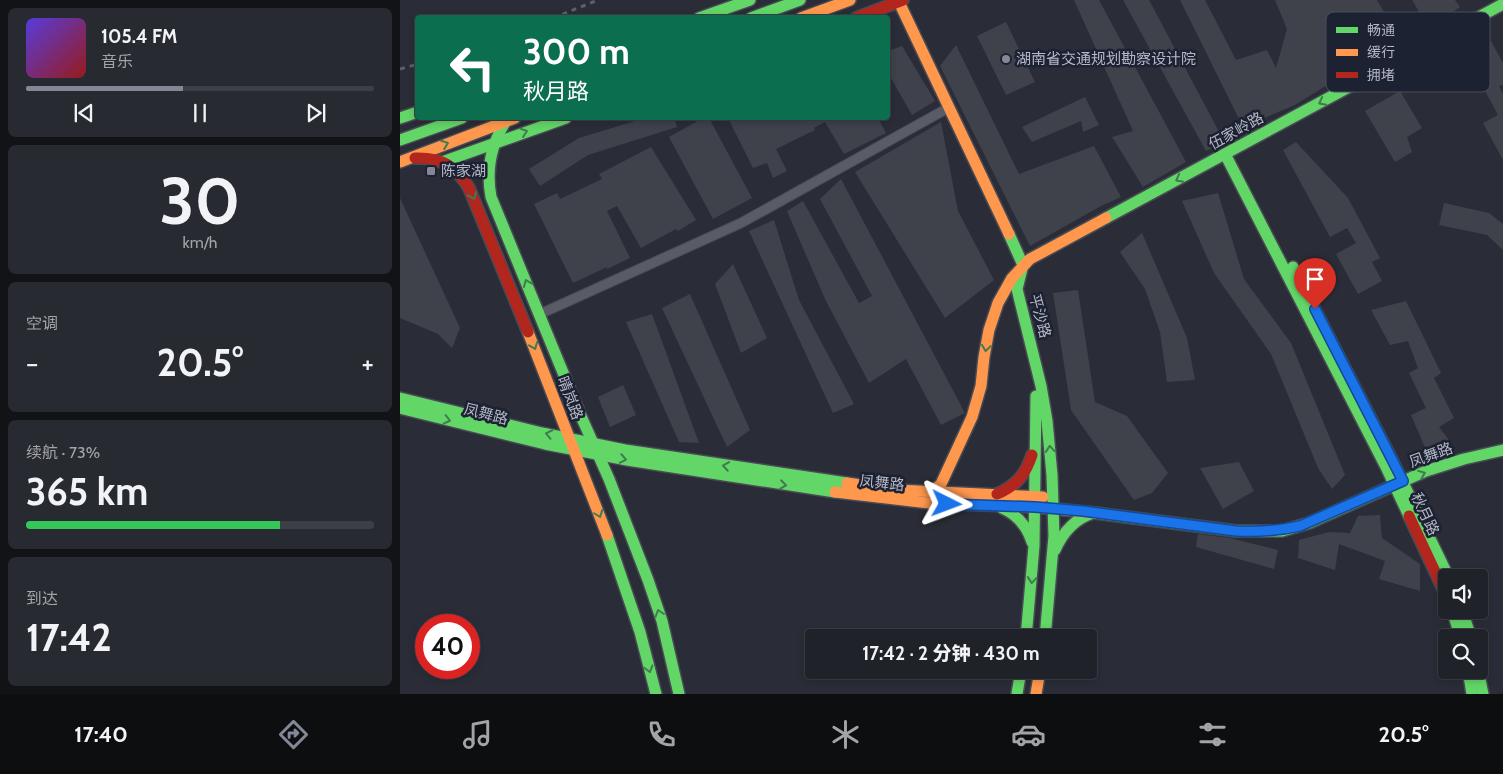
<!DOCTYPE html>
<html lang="zh">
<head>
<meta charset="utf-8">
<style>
	body { margin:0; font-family:Cabin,"Noto Sans SC",sans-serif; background:#282a31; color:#f1f3f6; height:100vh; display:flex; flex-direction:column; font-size:19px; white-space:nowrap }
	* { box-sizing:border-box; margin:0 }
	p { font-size:16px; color:#a2a4a8 }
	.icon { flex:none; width:28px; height:28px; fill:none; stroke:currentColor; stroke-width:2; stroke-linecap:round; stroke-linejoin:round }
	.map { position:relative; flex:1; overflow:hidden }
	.sheet { display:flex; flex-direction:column; gap:8px; padding:8px; background:#121317; width:400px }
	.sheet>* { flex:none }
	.top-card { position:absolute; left:15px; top:15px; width:475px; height:105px; border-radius:5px; box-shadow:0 2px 8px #0003,0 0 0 1px #3d3f46; background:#0b6e4f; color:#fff; overflow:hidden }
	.tools { position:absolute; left:1038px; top:569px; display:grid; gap:10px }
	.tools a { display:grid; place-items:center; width:50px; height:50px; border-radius:5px; background:#202229; box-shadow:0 2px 8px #0003,0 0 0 1px #3d3f46; font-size:25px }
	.speed { position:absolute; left:15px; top:614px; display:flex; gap:10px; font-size:25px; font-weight:700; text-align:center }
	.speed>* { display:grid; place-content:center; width:65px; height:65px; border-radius:50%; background:#202229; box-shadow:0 2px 8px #0003,0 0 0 1px #3d3f46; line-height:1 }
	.speed .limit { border:8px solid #d22; background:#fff; color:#111 }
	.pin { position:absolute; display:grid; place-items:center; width:42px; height:42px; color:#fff; margin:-51px -21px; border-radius:50% 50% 50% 0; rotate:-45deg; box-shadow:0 0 5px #0007 }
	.pin .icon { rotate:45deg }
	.me { position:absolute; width:55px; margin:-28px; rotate:93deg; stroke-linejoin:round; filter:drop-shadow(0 0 4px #0008) }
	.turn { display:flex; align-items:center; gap:18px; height:105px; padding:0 25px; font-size:22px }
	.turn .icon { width:65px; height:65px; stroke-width:2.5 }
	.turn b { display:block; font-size:35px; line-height:42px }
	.big { font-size:38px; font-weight:800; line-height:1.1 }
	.sheet .widget { flex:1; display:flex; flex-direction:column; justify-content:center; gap:8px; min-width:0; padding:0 18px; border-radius:8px; background:#282a31 }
	.sheet .dial { align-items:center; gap:0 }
	.dial b { font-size:65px; line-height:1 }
	.song { display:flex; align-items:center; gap:15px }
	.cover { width:60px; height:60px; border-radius:8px; background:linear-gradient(135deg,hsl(250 70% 55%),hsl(0 70% 35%)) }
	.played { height:5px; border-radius:2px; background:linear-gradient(90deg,#848795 45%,#3d3f46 45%) }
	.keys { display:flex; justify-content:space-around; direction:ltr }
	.heat { display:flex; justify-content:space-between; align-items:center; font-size:28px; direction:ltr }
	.charge { height:8px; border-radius:4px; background:linear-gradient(90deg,#34c759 73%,#3d3f46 0) }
	.trip { position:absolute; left:405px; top:629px; width:292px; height:50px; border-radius:5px; background:#202229; box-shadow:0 2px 8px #0003,0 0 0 1px #3d3f46; font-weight:800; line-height:50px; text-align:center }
	.menu { display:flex; height:80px; justify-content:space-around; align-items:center; background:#0d0e10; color:#a2a4a8 }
	.menu .icon { width:35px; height:35px }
	.menu .active { color:#848795 }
	.menu b { font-size:22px; color:#f1f3f6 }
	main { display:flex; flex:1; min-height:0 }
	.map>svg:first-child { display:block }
	.building { fill:#3f414b }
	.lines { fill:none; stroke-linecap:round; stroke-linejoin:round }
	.street-casing { stroke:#484a54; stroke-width:11 }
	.fast-casing { stroke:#484a54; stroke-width:14 }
	.slow-casing { stroke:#484a54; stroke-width:14 }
	.jam-casing { stroke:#484a54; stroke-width:14 }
	.street { stroke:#5a5c65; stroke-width:9 }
	.fast { stroke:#63d668; stroke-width:11 }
	.slow { stroke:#ff974d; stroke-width:11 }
	.jam { stroke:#b3261e; stroke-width:11 }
	.rail { stroke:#5e6069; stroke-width:3; stroke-dasharray:5 5; stroke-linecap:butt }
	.oneway { stroke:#407c4d }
	.route-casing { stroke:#114b97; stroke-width:12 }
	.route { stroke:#1a73e8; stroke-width:9 }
	.poi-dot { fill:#848795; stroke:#1d2232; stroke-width:2 }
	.labels { text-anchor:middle; stroke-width:5; stroke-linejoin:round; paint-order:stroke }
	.poi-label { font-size:15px; fill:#b4b8c8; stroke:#1d2232; text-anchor:start }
	.street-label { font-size:15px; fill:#b4b8c8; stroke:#1d2232 }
	.key { fill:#1d2232; stroke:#4a4f5f; stroke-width:1 }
	.key-label { font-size:14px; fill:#b4b8c8 }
</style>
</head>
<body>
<main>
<section class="sheet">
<div class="widget">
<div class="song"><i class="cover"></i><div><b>105.4 FM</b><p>音乐</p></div></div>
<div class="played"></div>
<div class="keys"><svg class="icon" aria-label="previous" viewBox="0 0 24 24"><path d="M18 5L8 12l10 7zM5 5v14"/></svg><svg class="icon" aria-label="pause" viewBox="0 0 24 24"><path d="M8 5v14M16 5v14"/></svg><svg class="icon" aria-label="next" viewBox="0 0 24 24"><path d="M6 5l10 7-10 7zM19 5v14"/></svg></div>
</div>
<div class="widget dial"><b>30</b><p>km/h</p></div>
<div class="widget"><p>空调</p>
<div class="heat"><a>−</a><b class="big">20.5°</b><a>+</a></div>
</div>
<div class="widget"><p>续航 · 73%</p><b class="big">365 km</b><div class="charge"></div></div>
<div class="widget"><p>到达</p><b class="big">17:42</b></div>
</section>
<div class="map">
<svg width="1103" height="694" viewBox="0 0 1103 694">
	<rect width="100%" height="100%" fill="#2a2d37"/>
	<g class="building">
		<path d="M674 0H699L786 162 743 187 712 137 733 131Z"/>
		<path d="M723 0H749L825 143 806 151Z"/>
		<path d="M780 0H805L836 60 867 50 876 68 887 29 875 0H977L1001 41 956 67 895 105 843 127Z"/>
		<path d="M1012 0H1055L1060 7 1029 28Z"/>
		<path d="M606 22 635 82 606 95 577 36Z"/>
		<path d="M1091 41 1103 63V85L1099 86 1103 94V160L1083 123 1098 115 1066 55Z"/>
		<path d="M556 45 619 174 694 146 721 197 701 206 630 246 540 66Z"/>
		<path d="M502 46 535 101 512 115 488 73V51Z"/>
		<path d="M1000 91 1022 128 1007 137 1012 152 995 162 965 111Z"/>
		<path d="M685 97 699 125 683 132 681 121 632 142 622 127Z"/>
		<path d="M245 118H274L277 127 188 155 140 186 129 169 179 138Z"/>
		<path d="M303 118H309L352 198 313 219 269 137Z"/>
		<path d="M328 118H478L486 133 444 154 425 122 414 128 415 130 376 149 387 171 373 178 367 163 353 168Z"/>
		<path d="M541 122 558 211 594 280 545 318 455 172Z"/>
		<path d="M896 142 948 198 980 258 972 262 982 281 958 294 936 254 956 243 947 228 930 237 883 150Z"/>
		<path d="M251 147 296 220 278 231 276 229 241 248 217 206 207 211 230 258 207 269V267L173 283 134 204 157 193 160 199 202 179 199 174Z"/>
		<path d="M441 179 565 413 541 425 506 359 469 383 425 299 387 211 403 201 459 303 472 296 420 199Z"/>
		<path d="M818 193 844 279 891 343 945 475 932 489 918 468 871 354 814 273 782 201Z"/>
		<path d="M0 198 60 328 52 348 38 334 0 318Z"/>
		<path d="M1044 203 1089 213 1103 224V250L1087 235 1039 225Z"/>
		<path d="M374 220 399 300 454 404 433 413 349 231Z"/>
		<path d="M742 233 787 338 795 380 767 382 760 332 745 289 720 252Z"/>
		<path d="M333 264 367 338 341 353 315 284Z"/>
		<path d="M678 290 695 402 727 416 768 473 752 493 734 500 671 410 653 293Z"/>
		<path d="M290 294 350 430 327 447 262 308Z"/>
		<path d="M1006 301 1041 373 1034 378 1054 418 1039 427 1049 440 1027 452 1011 415 1026 408 1009 373 1018 368 1008 341 990 345 971 310Z"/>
		<path d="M252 314 299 443 279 442 226 322Z"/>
		<path d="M223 385 236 415 210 427 198 397Z"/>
		<path d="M839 462 854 491 823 509 800 468Z"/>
		<path d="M980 515 982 538 1020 564V591L979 579 985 561 939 544 935 570 898 558 899 540 929 532 950 533 958 516Z"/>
		<path d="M798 534 830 538 878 550 874 569 796 547Z"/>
	</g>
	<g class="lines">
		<g class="street-casing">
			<path id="street" d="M140 314 341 223 548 108"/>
		</g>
		<g class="fast-casing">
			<g id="fast">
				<path d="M299 18 350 0"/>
				<path d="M351 18 400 0"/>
				<path d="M0 118 18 112"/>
				<path d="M106 121C91 144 86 170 91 197L180 414 209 479 248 580 262 621 279 694"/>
				<path d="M0 140 62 118"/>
				<path d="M825 154 986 467 1009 516"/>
				<path d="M45 161 166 118"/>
				<path d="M706 218 1103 4"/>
				<path d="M609 234 623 265 617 289 641 386 647 421 652 475 654 536 645 638"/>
				<path d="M893 267 994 464 1049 578"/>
				<path d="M0 398 142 433 225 450 447 483"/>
				<path d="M0 408 145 444 227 460 435 492"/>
				<path d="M602 508C618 515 627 526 632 542"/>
				<path d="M695 513 836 531H882L909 523 1026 471 1064 459 1103 450"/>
				<path d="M207 535 240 632 256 694"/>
				<path d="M655 550C663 532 674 519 693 513"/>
				<path d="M1052 610 1061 638"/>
				<path d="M1062 610 1071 638"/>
				<path d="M626 638 634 546 636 396"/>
				<path d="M1068 670 1072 694"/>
				<path d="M1078 670 1083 694"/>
				<path d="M617 694 621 670"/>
			</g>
		</g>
		<g class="slow-casing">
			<g id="slow">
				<path d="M498 0 609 234"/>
				<path d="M401 18 450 0"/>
				<path d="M0 162 115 118"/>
				<path d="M128 332 207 535"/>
				<path d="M447 483 497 490 643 497"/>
				<path d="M435 492 529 503 635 507 695 513"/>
				<path d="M531 492 541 484 572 417 581 386 584 357 589 330 598 303 612 278 630 259 706 218"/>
				<path d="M636 694 640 670"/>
			</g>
		</g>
		<g class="jam-casing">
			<g id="jam">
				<path d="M456 18 503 0"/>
				<path d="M15 158C41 157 56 166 69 188L128 332"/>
				<path d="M597 494C616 486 626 474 632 455"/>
				<path d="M1009 516 1046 595"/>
			</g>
		</g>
		<use href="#street" class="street"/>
		<use href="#fast" class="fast"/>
		<use href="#slow" class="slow"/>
		<use href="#jam" class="jam"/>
		<g class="rail">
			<path d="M153 18 198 0"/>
			<path d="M0 69 18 64"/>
		</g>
	</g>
	<defs><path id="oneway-chevron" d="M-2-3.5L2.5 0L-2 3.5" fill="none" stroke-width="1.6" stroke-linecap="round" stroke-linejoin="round" transform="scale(1.25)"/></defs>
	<g class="oneway">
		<use href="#oneway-chevron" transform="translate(922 102) rotate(152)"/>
		<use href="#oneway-chevron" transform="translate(124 132) rotate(-19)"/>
		<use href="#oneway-chevron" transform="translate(45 144) rotate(-21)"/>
		<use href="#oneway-chevron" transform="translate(779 179) rotate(152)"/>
		<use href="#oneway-chevron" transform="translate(73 196) rotate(68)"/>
		<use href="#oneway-chevron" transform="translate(127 283) rotate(-112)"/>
		<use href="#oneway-chevron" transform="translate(134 346) rotate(68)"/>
		<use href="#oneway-chevron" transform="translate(586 348) rotate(98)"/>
		<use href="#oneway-chevron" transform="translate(47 420) rotate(14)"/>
		<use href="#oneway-chevron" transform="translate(149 434) rotate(-168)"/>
		<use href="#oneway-chevron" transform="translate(650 449) rotate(-95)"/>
		<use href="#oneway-chevron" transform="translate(223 459) rotate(11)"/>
		<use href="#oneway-chevron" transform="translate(326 466) rotate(-171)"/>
		<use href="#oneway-chevron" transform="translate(1022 474) rotate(-22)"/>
		<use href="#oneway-chevron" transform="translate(383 485) rotate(8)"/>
		<use href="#oneway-chevron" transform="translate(199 514) rotate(69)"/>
		<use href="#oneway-chevron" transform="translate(632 580) rotate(95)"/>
		<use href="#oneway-chevron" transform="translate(259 613) rotate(-108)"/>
		<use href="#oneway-chevron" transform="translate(249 669) rotate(74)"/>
	</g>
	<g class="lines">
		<g class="route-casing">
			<path id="route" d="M547 504 635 507 683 511 836 531C858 532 878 531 900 526L1003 481 915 309"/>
		</g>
		<use href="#route" class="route"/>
	</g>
	<g class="poi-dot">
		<circle cx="606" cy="59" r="5"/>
		<rect x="26" y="166" width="10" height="10" rx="2.5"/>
	</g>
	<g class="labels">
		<g class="poi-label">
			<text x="616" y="64">湖南省交通规划勘察设计院</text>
			<text x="41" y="176">陈家湖</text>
		</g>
		<g class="street-label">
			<text transform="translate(836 131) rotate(-29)" y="5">伍家岭路</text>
			<text transform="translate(640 316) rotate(75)" y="5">平沙路</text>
			<text transform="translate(170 398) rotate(69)" y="5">晴岚路</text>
			<text transform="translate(86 414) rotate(14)" y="5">凤舞路</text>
			<text transform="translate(1031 455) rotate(-20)" y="5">凤舞路</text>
			<text transform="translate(482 483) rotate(6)" y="5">凤舞路</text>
			<text transform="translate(1025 514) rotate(65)" y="5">秋月路</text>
		</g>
	</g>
	<rect x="926" y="12" width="164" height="80" rx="8" class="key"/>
	<rect x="936" y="27" width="22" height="6" fill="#63d668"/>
	<rect x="936" y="49" width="22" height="7" fill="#ff974d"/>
	<rect x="936" y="72" width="22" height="6" fill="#b3261e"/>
	<g class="key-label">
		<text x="967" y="35">畅通</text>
		<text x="967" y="57">缓行</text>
		<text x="967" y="80">拥堵</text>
	</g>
</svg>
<div class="tools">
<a><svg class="icon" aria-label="sound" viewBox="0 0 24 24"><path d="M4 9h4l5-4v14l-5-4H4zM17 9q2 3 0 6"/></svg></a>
<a><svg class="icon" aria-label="search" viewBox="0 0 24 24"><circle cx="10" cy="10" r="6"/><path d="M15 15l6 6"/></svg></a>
</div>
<div class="speed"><div class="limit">40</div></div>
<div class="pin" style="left:915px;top:309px;background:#d93025"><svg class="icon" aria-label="arrive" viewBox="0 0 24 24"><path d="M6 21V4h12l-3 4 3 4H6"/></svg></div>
<svg class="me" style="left:547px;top:504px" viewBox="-20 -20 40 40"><path d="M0-17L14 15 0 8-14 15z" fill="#1a73e8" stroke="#fff" stroke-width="4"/></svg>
<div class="trip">17:42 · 2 分钟 · 430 m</div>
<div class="top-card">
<div class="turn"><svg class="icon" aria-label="left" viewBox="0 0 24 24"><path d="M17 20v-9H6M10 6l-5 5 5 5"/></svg><div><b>300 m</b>秋月路</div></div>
</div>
</div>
</main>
<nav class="menu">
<b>17:40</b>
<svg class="icon active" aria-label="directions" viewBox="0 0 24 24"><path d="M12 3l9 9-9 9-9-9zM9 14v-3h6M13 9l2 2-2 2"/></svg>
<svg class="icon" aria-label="music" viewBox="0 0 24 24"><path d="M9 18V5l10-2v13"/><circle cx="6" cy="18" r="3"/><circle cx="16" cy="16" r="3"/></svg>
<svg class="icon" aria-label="phone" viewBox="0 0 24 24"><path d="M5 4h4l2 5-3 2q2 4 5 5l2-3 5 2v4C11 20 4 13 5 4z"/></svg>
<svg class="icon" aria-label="climate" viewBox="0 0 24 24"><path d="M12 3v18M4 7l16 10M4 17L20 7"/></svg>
<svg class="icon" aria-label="car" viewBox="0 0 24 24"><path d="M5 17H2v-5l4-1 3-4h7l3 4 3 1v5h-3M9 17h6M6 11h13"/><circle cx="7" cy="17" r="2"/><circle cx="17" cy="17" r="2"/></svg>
<svg class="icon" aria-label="filters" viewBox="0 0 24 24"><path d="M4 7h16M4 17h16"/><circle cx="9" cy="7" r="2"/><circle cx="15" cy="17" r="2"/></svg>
<b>20.5°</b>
</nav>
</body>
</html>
